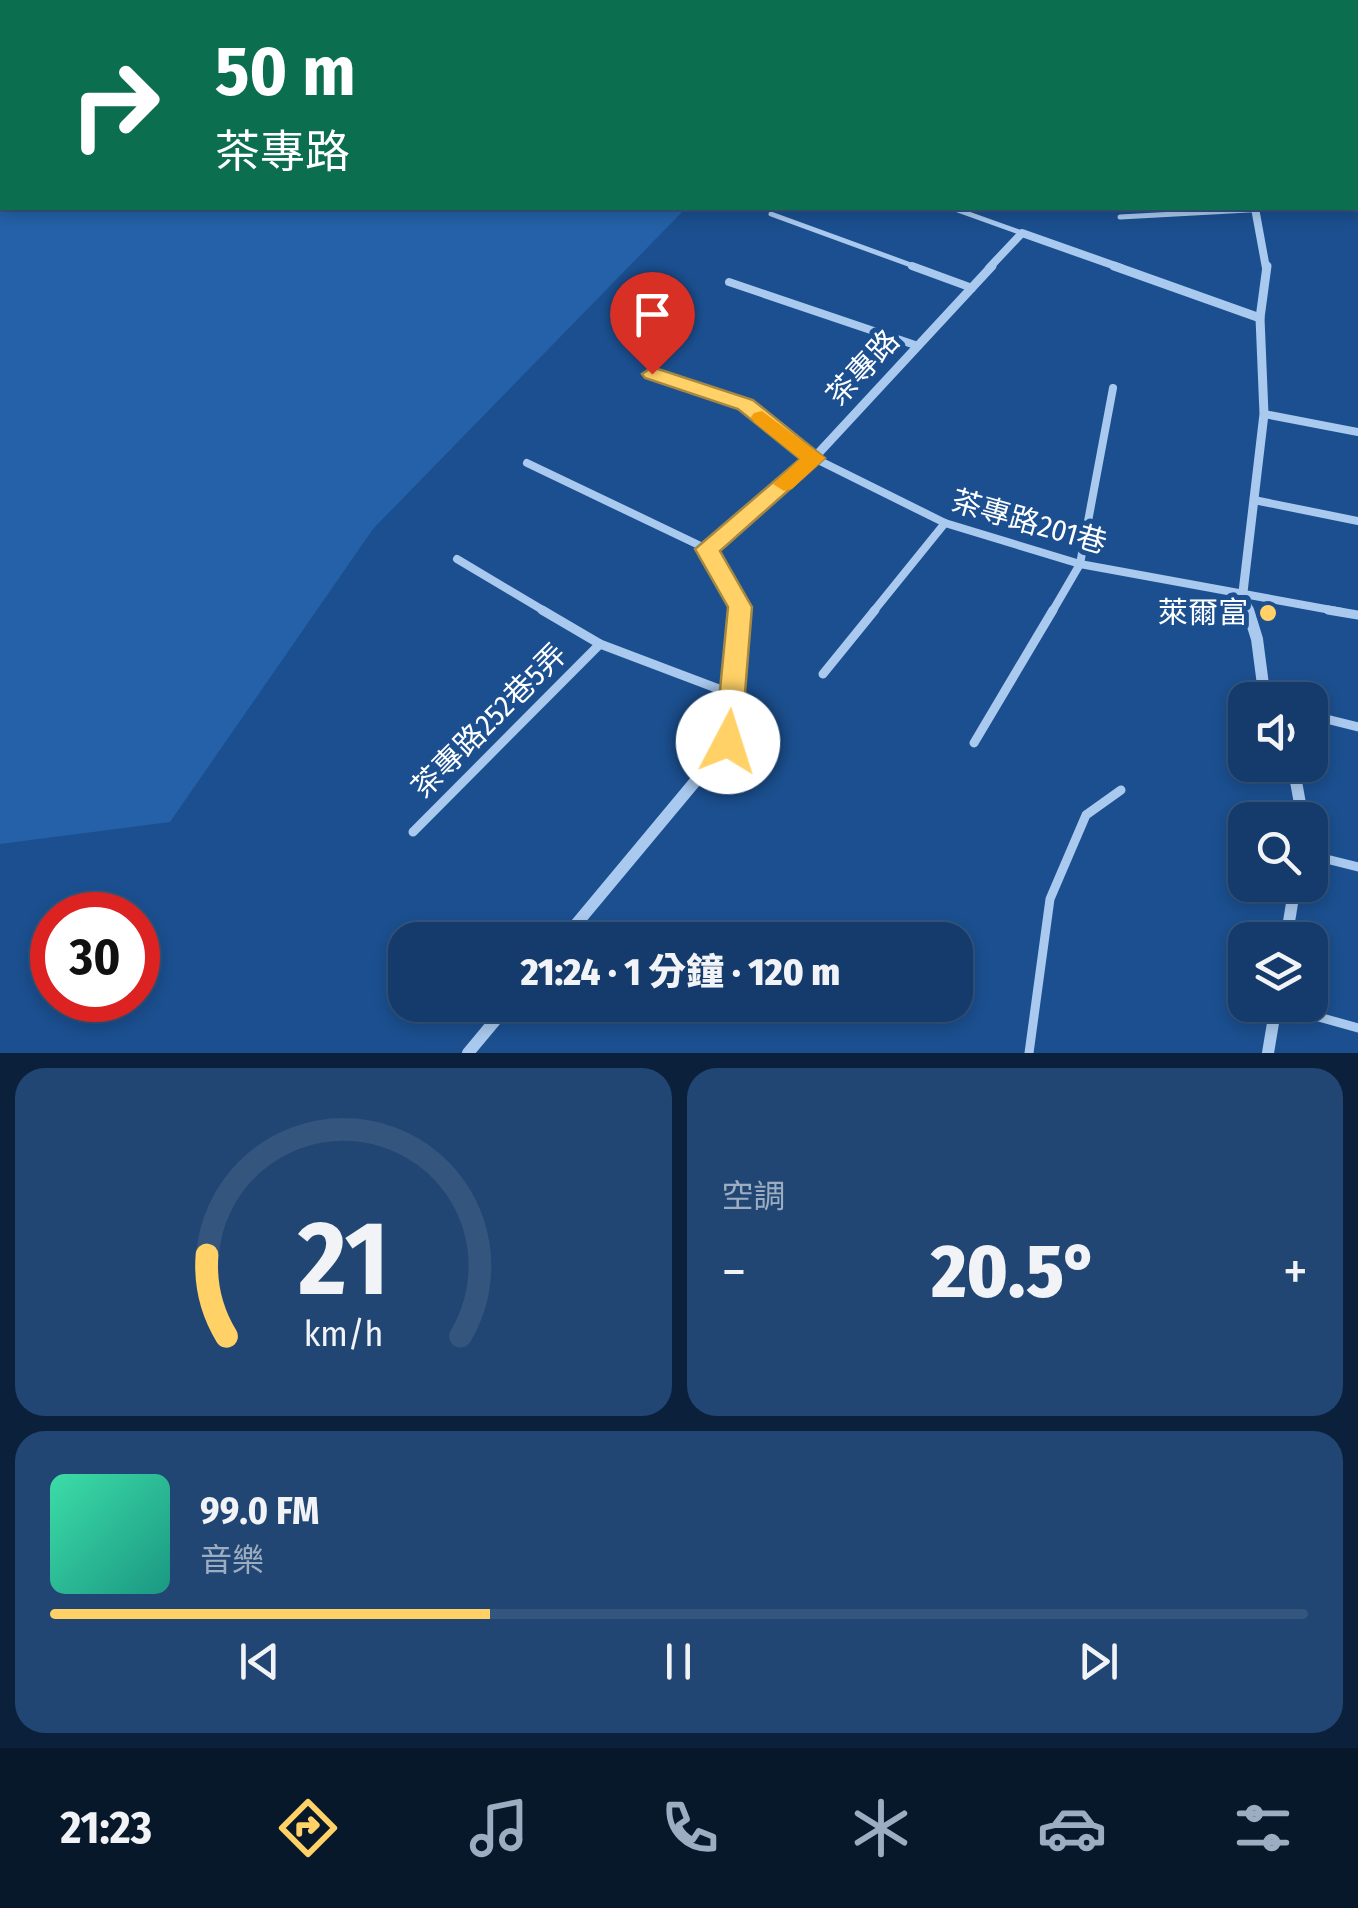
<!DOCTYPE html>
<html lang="zh-TW">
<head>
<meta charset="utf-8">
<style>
	body { margin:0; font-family:"Fira Sans Condensed","Noto Sans TC",sans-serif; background:#214673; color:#f1f3f6; height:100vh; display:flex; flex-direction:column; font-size:38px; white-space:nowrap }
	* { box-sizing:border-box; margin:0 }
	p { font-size:32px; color:#9dadc1 }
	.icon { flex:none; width:55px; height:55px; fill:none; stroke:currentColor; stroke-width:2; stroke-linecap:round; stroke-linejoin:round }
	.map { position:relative; height:1053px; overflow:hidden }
	.side { display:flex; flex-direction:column; gap:15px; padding:15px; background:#0b203b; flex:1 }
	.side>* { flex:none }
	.top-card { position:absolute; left:0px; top:0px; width:1360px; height:210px; box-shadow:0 5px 15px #0003,0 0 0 2px #33557e; background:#0b6e4f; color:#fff; overflow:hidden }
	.buttons { position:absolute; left:1228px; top:682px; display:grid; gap:20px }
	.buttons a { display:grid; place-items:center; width:100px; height:100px; border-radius:20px; background:#143b6b; box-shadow:0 5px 15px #0003,0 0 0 2px #33557e; font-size:50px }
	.speed { position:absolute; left:30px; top:892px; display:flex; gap:20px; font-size:50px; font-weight:700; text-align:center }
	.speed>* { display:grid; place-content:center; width:130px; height:130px; border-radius:50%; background:#143b6b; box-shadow:0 5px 15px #0003,0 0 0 2px #33557e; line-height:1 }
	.speed .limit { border:15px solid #d22; background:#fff; color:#111 }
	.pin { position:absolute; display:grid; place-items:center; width:85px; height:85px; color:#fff; margin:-102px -42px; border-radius:50% 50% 50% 0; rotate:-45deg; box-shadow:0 0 10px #0007 }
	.pin .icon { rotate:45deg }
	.me { position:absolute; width:110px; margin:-55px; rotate:5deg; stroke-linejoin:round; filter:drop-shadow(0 0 8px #0008) }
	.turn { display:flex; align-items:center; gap:35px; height:210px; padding:0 50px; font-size:45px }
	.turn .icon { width:130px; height:130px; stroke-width:2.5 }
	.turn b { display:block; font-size:70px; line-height:85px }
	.big { font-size:75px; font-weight:800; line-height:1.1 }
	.side .tile { flex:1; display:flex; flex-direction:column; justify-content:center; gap:15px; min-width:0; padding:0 35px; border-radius:30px; background:#214673 }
	.side .dial { align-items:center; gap:0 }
	.dial svg { height:260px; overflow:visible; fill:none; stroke:#33557e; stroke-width:7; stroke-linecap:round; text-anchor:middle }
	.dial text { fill:#f1f3f6; stroke:none }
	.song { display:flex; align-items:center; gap:30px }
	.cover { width:120px; height:120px; border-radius:15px; background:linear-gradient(135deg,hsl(160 70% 55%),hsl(170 70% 35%)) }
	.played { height:10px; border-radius:5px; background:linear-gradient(90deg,#ffd166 35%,#33557e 35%) }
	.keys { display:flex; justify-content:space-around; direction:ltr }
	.heat { display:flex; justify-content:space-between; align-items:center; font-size:55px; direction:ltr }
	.side .tiles { flex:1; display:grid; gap:15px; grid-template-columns:1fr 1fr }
	.tile:last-child { grid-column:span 2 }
	.trip { position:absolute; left:388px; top:922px; width:585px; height:100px; border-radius:30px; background:#143b6b; box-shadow:0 5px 15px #0003,0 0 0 2px #33557e; font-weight:800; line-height:100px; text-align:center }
	.menu { display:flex; height:160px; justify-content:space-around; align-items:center; background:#08182b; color:#9dadc1 }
	.menu .icon { width:70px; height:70px }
	.menu .selected { color:#ffd166 }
	.menu b { font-size:45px; color:#f1f3f6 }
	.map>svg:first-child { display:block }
	.green { fill:#2461a8 }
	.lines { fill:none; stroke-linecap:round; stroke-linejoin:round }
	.service-far2 { stroke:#a9c9ee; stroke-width:5 }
	.service-far1 { stroke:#a9c9ee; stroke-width:8 }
	.service { stroke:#a9c9ee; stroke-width:9 }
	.minor-far2 { stroke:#a9c9ee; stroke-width:8 }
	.minor-far1 { stroke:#a9c9ee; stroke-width:9 }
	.minor { stroke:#a9c9ee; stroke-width:12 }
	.route { fill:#ffd166; stroke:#a68842; stroke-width:2.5 }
	.slow { fill:#f59e0b }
	.poi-dot { fill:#ffd166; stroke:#1b4f8f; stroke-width:4 }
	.labels { text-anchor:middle; stroke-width:10; stroke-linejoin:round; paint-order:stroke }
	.street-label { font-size:30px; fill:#fff; stroke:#1b4f8f }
	.poi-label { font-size:30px; fill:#fff; stroke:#1b4f8f; text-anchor:end }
</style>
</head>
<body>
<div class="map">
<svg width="1358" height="1053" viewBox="0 0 1358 1053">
	<rect width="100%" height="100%" fill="#1b4f8f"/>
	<path class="green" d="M0 0H1358V54V2H2V208H686L373 529 170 822 0 844Z"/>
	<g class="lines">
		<g class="service-far2">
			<path d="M952 208 1022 233"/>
			<path d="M771 214 919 268"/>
			<path d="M1120 217 1285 208"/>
		</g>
		<g class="service-far1">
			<path d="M912 266 972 288"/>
			<path d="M729 282 918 346"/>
			<path d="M652 374 746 404 814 458 945 523 1080 564 1342 612"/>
			<path d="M1264 414 1358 432"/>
			<path d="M527 463 707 549"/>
			<path d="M1254 500 1358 521"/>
			<path d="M457 559 546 612"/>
			<path d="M873 612 945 523"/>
			<path d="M1052 612 1080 564 1113 388"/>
		</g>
		<g class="service">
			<path d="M542 610 600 644 732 694"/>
			<path d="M1328 610 1358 615"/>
			<path d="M823 674 875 610"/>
			<path d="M1310 715 1358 727"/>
			<path d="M974 743 1053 610"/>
			<path d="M413 832 600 644"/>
			<path d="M1310 855 1358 867"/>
			<path d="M1276 1005 1358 1028"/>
			<path d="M1029 1053 1050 899 1086 815 1121 790"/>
		</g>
		<g class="minor-far2">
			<path d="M1255 208 1266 268"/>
			<path d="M989 268 1022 233 1121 268"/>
		</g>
		<g class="minor-far1">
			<path d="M1114 266 1260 318"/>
			<path d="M740 612 707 549 814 458 992 266"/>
			<path d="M1249 612 1243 592 1264 414 1260 318 1267 266"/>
		</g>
		<g class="minor">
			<path d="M1248 610 1257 639 1265 700"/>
			<path d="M1293 765 1303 820"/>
			<path d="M563 940 728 742 740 610"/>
			<path d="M1286 940 1295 885"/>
			<path d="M468 1053 508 1005"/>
			<path d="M1268 1053 1276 1005"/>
		</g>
	</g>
	<path class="route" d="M652 367 753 400 825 458 720 551 752 607 741 742 737 750 728 753 719 750 715 742 728 607 695 549 800 459 738 409 645 378 642 374Z"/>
	<path class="slow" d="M762 411 825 458 792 489 784 491 773 484 800 459 754 422 751 417 754 413Z"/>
	<circle class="poi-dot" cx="1268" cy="613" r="10"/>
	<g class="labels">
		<g class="street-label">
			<text transform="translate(863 368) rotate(-47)" y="10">茶專路</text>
			<text transform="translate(1029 522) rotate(16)" y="10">茶專路201巷</text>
			<text transform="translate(489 721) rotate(-45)" y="10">茶專路252巷5弄</text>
		</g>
		<g class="poi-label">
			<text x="1248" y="623">萊爾富</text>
		</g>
	</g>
</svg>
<div class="buttons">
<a><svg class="icon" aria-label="sound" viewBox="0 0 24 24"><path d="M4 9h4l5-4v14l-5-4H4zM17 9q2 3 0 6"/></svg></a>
<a><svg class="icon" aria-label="search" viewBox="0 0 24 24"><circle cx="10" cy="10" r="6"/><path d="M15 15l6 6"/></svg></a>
<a><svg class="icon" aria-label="layers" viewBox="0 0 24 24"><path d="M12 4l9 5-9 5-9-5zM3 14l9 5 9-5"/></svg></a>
</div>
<div class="speed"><div class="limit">30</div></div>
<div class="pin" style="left:652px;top:374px;background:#d93025"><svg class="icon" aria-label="arrive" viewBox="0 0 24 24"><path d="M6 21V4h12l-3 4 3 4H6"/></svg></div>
<svg class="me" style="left:728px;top:742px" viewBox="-20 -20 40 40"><circle r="19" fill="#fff"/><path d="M0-13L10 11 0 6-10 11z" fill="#ffd166"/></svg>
<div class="trip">21:24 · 1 分鐘 · 120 m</div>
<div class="top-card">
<div class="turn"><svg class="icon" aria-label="right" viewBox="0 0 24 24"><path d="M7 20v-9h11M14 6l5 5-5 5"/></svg><div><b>50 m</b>茶專路</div></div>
</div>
</div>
<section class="side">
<div class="tiles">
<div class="tile dial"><svg viewBox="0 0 100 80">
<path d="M14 69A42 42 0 1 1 86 69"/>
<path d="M14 69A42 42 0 0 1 8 44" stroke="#ffd166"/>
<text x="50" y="56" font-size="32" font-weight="700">21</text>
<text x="50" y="72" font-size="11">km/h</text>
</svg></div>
<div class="tile"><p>空調</p>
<div class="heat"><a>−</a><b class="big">20.5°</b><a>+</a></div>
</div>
<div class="tile">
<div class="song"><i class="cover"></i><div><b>99.0 FM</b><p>音樂</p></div></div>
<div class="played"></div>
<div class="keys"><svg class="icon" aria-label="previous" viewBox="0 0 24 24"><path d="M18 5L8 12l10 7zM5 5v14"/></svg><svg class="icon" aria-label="pause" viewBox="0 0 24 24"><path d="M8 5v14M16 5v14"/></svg><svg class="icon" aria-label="next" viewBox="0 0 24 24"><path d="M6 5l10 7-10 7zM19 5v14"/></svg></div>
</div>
</div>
</section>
<nav class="menu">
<b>21:23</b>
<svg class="icon selected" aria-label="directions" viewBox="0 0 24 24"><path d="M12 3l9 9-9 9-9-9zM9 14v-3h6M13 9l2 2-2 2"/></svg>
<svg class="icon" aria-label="music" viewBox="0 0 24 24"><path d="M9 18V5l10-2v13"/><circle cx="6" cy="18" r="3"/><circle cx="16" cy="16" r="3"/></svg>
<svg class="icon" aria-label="phone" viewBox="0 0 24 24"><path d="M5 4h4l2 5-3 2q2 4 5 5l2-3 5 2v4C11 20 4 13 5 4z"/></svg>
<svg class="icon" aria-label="climate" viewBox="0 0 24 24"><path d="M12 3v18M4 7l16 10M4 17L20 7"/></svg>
<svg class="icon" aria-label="car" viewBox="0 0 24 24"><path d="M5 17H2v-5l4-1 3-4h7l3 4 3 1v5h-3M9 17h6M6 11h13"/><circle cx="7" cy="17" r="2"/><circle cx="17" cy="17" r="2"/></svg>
<svg class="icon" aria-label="filters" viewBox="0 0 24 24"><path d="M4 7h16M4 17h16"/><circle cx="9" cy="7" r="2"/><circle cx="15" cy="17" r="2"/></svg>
</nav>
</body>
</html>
